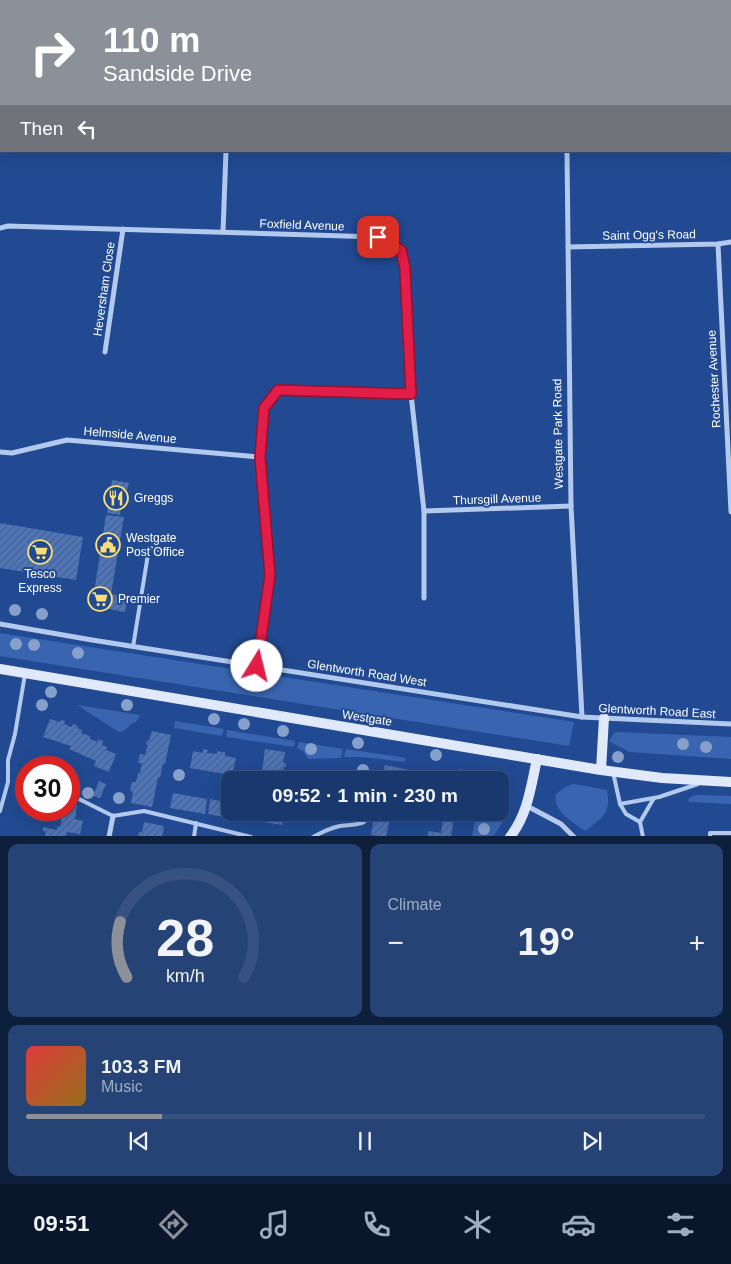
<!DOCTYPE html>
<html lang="en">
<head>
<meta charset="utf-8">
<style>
	body { margin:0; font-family:Helvetica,sans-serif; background:#264376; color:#f1f3f6; height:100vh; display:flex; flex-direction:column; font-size:19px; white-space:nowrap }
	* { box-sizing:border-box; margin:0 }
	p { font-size:16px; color:#9facc2 }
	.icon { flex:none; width:28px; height:28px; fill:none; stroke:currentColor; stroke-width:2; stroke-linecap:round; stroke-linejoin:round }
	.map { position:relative; height:836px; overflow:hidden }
	.side { display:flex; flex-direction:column; gap:8px; padding:8px; background:#0e1f3c; flex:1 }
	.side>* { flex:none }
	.banner { position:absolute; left:0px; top:0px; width:731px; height:152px; box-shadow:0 5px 20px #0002,0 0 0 1px #375281; background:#8c9099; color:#fff; overflow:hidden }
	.speed { position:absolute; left:15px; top:756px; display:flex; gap:10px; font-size:25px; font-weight:700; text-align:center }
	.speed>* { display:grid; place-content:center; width:65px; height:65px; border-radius:50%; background:#19386e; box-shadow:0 5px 20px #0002,0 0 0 1px #375281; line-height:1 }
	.speed .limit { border:8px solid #d22; background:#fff; color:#111 }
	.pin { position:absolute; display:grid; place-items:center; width:42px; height:42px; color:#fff; margin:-21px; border-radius:10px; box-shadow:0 2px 8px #0006 }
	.me { position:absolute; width:55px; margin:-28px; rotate:9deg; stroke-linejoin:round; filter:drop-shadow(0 0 4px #0008) }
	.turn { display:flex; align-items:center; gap:18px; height:105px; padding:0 20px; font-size:22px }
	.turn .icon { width:65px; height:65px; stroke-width:2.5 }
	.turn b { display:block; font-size:35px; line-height:42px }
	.then { display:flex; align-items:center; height:48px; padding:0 20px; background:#0003; gap:10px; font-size:19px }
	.big { font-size:38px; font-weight:600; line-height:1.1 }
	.side .tile { flex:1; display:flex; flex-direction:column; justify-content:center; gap:8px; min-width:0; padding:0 18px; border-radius:10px; background:#264376 }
	.side .dial { align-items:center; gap:0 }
	.dial svg { height:130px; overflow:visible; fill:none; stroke:#375281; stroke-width:7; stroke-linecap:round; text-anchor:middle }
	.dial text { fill:#f1f3f6; stroke:none }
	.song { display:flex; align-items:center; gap:15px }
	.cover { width:60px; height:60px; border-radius:8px; background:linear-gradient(135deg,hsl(0 70% 55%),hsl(40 70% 35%)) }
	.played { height:5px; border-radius:2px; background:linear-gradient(90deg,#8c9099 20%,#375281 20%) }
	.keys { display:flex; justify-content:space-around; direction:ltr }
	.heat { display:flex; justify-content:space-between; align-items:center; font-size:28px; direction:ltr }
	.side .tiles { flex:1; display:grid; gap:8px; grid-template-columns:1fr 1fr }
	.tile:last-child { grid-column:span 2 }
	.trip { position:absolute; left:221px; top:771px; width:288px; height:50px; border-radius:10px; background:#19386e; box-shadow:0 5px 20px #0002,0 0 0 1px #375281; font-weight:600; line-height:50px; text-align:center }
	.tabs { display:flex; height:80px; justify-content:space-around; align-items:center; background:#0a162c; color:#9facc2 }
	.tabs .icon { width:35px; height:35px }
	.tabs .selected { color:#8c9099 }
	.tabs b { font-size:22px; color:#f1f3f6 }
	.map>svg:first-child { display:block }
	.green { fill:#3965b0 }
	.building { fill:url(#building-hatch) }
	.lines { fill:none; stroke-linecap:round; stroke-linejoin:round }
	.lane { stroke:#b3c9ed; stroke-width:4 }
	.street { stroke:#b3c9ed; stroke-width:5 }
	.secondary { stroke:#e0e9fa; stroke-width:10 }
	.tree { fill:#869fcb }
	.route-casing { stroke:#92132f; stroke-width:12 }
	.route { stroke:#e11d48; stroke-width:9 }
	.labels { text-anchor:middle; stroke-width:4; stroke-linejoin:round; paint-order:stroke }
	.street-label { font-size:12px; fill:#fff; stroke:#214a92 }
	.poi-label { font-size:12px; fill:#fff; stroke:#214a92; text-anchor:start }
</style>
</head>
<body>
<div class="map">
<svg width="731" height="837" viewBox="0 0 731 837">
	<defs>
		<pattern id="building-hatch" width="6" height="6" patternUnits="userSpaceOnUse" patternTransform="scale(1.25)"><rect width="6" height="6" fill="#4e75ba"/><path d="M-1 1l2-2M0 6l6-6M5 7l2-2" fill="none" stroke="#4d6083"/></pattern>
	</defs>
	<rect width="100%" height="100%" fill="#214a92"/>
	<g class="green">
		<path d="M0 633 574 722 569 746 0 656Z"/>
		<path d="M77 705 140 715 136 722C129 723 127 732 119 732Z"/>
		<path d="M175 721 224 729 222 736 174 728Z"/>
		<path d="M227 730 295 741 294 747 226 737Z"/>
		<path d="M618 732 731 737V759L629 752 609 741 614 733Z"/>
		<path d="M299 742 343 749 341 758 308 759 303 751 297 748Z"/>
		<path d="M346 749 406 758 405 762 362 757H344Z"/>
		<path d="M459 769 501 776C513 794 507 821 493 836H472L477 813 500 812V780H464L457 771Z"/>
		<path d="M574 784 607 790C611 813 603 818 585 831 573 822 552 811 556 794L567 786Z"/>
		<path d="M696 795 731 796V804L689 802 688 800 691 797Z"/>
	</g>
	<g class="building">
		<path d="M112 480 129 483 127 490H123L120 515 107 513Z"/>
		<path d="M106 515 124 517 111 594 127 597 125 612 92 606Z"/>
		<path d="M0 523 83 537 76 580 0 568Z"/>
		<path d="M50 719 60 722 61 720 65 721 64 724 72 727 73 724 78 726 77 728 82 730 81 733 90 736V739L98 742V739L103 741 102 745 107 747 106 750 116 754 109 772 94 766 96 761 69 749 71 746 43 737Z"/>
		<path d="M152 731 171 735 165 764 163 763 160 778 158 777 152 807 131 803 133 792 130 791 132 782H136L138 773H140L142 763H138L140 754 145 755 148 745H146L147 741H149Z"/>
		<path d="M203 749 208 750 207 753 217 754V751L222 752H225V756L236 758 230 783 223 782 225 774 190 768 193 751 203 753Z"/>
		<path d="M265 749 285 752 283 763H286V767H284L282 778 290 779V780H261Z"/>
		<path d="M35 761 57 767V768H33Z"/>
		<path d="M385 765 423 773 422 780H382Z"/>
		<path d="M344 771 349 772V774L374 778 373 780H314L315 774 324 776V773L337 775 338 772 343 773Z"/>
		<path d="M99 781 106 784 100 798 93 796Z"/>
		<path d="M173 793 207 799 205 814 170 808Z"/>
		<path d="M210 799 230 803V812H244L242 820 208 814Z"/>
		<path d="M69 803 77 805 75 819 83 821 80 834 67 832 66 837H45L46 832 43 831V827L57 830V826L60 827 62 817 54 815 55 810H69Z"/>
		<path d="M265 812H287V816L283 815 282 825 264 822Z"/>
		<path d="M375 812H391L386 837 371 835Z"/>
		<path d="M443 820 453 822 451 837H428V831L441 833Z"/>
		<path d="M144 822 164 826 162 837H138L139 832H142Z"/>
	</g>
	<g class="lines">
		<g class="lane">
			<path d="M133 647 149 548 176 553"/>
			<path d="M613 772 620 804 659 797 698 784"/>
			<path d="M69 794 113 816 144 811 251 837"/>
			<path d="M620 804 626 814 640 822"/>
			<path d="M0 811 8 782V760L15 734 25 674"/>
			<path d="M194 837 196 823"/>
			<path d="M313 837C322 832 330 828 340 826 349 824 357 826 364 822L367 812"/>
			<path d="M643 837 640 822 654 798"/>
			<path d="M710 837V833H731"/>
		</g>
		<g class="street">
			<path d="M71 1V0"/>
			<path d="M514 1V0"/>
			<path d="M692 1V0"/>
			<path d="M0 66H1"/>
			<path d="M730 83H731"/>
			<path d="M567 151 571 506 582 717"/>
			<path d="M0 228 8 226 378 237 401 250 405 268 411 394 424 511V598"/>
			<path d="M223 232 226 151"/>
			<path d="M718 244 731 512"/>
			<path d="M568 247 718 244 731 242"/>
			<path d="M105 352 123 229"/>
			<path d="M0 452 12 453 67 440 260 457"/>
			<path d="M424 511 571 506"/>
			<path d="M0 624 92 640 582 717 731 724"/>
			<path d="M257 666 270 575 260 457 263 408 277 390 411 394"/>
			<path d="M527 806 561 824 574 837"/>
			<path d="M109 837 113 816"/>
		</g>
		<g class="secondary">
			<path d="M0 669 601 770 662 778 731 782"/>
			<path d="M601 770 604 718"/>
			<path d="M510 837C528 814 531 786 537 759"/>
		</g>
	</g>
	<g class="tree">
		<circle cx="15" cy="610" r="6"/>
		<circle cx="42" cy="614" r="6"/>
		<circle cx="16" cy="644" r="6"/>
		<circle cx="34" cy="645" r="6"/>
		<circle cx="78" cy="653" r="6"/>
		<circle cx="51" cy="692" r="6"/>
		<circle cx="42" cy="705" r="6"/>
		<circle cx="127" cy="705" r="6"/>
		<circle cx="214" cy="719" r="6"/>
		<circle cx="244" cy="724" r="6"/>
		<circle cx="283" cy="731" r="6"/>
		<circle cx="358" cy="743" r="6"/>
		<circle cx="683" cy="744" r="6"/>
		<circle cx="706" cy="747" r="6"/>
		<circle cx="311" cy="749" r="6"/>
		<circle cx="436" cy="755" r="6"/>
		<circle cx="618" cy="757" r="6"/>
		<circle cx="363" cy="770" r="6"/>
		<circle cx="179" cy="775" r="6"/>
		<circle cx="88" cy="793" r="6"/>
		<circle cx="119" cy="798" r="6"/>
		<circle cx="484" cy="829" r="6"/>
	</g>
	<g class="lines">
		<g class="route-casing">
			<path id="route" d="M257 666 270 575 260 457 264 408 278 390 411 394 405 268 401 250 378 237"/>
		</g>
		<use href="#route" class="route"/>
	</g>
	<defs>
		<g id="restaurant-ring" transform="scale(1.25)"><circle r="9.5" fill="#214a92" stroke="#f9de75" stroke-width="1.5"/><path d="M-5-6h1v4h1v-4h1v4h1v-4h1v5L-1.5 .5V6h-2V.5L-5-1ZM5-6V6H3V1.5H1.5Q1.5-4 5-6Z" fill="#f9de75"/></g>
		<g id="civic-ring" transform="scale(1.25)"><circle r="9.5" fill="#214a92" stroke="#f9de75" stroke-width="1.5"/><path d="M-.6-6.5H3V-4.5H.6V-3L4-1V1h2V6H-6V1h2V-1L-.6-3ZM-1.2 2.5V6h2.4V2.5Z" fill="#f9de75"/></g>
		<g id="supermarket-ring" transform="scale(1.25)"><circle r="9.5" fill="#214a92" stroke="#f9de75" stroke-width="1.5"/><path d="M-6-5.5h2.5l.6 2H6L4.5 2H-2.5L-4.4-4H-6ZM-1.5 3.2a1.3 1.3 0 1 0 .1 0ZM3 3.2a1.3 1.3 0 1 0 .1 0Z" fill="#f9de75"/></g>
	</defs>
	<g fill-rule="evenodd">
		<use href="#restaurant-ring" x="116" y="498"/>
		<use href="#civic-ring" x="108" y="545"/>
		<use href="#supermarket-ring" x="40" y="552"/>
		<use href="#supermarket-ring" x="100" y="599"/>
	</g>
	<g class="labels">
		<g class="street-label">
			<text transform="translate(302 225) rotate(2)" y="4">Foxfield Avenue</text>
			<text transform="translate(649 235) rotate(-1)" y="4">Saint Ogg's Road</text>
			<text transform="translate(104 289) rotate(-82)" y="4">Heversham Close</text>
			<text transform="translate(714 379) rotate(-93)" y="4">Rochester Avenue</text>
			<text transform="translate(558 434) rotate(-91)" y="4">Westgate Park Road</text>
			<text transform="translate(130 435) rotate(5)" y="4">Helmside Avenue</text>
			<text transform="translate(497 499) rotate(-2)" y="4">Thursgill Avenue</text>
			<text transform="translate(367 673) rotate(9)" y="4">Glentworth Road West</text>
			<text transform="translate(657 711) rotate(3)" y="4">Glentworth Road East</text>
			<text transform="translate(367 718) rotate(9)" y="4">Westgate</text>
		</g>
		<g class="poi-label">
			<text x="134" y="502">Greggs</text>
			<text x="126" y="542">Westgate<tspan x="126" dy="14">Post Office</tspan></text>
			<text x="40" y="578" text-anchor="middle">Tesco<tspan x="40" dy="14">Express</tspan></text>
			<text x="118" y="603">Premier</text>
		</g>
	</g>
</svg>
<div class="speed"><div class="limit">30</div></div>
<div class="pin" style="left:378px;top:237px;background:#d93025"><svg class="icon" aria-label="arrive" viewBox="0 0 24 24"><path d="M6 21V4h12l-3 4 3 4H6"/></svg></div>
<svg class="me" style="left:257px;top:666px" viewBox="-20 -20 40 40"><circle r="19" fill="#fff"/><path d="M0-13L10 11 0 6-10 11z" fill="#e11d48"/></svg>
<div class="trip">09:52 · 1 min · 230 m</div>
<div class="banner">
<div class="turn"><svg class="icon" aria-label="right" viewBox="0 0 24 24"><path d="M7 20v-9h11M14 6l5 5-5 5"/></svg><div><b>110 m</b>Sandside Drive</div></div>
<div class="then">Then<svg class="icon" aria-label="left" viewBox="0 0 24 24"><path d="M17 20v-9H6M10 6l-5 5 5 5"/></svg></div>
</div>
</div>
<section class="side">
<div class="tiles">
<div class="tile dial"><svg viewBox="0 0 100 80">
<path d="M14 69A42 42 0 1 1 86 69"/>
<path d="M14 69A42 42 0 0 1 10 35" stroke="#8c9099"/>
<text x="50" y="56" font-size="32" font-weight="700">28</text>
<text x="50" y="72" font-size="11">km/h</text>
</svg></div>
<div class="tile"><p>Climate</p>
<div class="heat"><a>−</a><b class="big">19°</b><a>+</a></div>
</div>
<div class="tile">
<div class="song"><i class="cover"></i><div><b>103.3 FM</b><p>Music</p></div></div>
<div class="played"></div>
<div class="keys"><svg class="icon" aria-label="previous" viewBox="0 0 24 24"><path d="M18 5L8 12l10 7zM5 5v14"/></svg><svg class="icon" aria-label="pause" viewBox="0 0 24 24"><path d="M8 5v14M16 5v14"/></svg><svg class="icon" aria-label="next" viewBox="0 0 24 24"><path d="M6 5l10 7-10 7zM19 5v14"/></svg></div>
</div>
</div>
</section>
<nav class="tabs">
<b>09:51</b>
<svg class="icon selected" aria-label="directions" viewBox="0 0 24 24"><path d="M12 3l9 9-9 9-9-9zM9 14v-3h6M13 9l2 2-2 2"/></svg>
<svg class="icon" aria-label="music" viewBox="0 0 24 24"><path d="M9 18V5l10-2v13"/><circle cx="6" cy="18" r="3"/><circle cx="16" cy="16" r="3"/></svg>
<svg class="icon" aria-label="phone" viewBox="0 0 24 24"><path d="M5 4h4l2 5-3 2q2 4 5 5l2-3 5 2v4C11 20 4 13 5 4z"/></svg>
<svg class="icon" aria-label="climate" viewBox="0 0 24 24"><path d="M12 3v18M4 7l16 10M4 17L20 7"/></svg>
<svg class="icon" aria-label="car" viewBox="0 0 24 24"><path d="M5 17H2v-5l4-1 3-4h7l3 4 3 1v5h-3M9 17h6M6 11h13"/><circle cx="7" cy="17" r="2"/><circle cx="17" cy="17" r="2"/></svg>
<svg class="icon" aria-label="filters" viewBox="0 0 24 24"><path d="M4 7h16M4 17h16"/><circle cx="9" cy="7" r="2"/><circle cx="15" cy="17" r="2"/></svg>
</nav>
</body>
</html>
